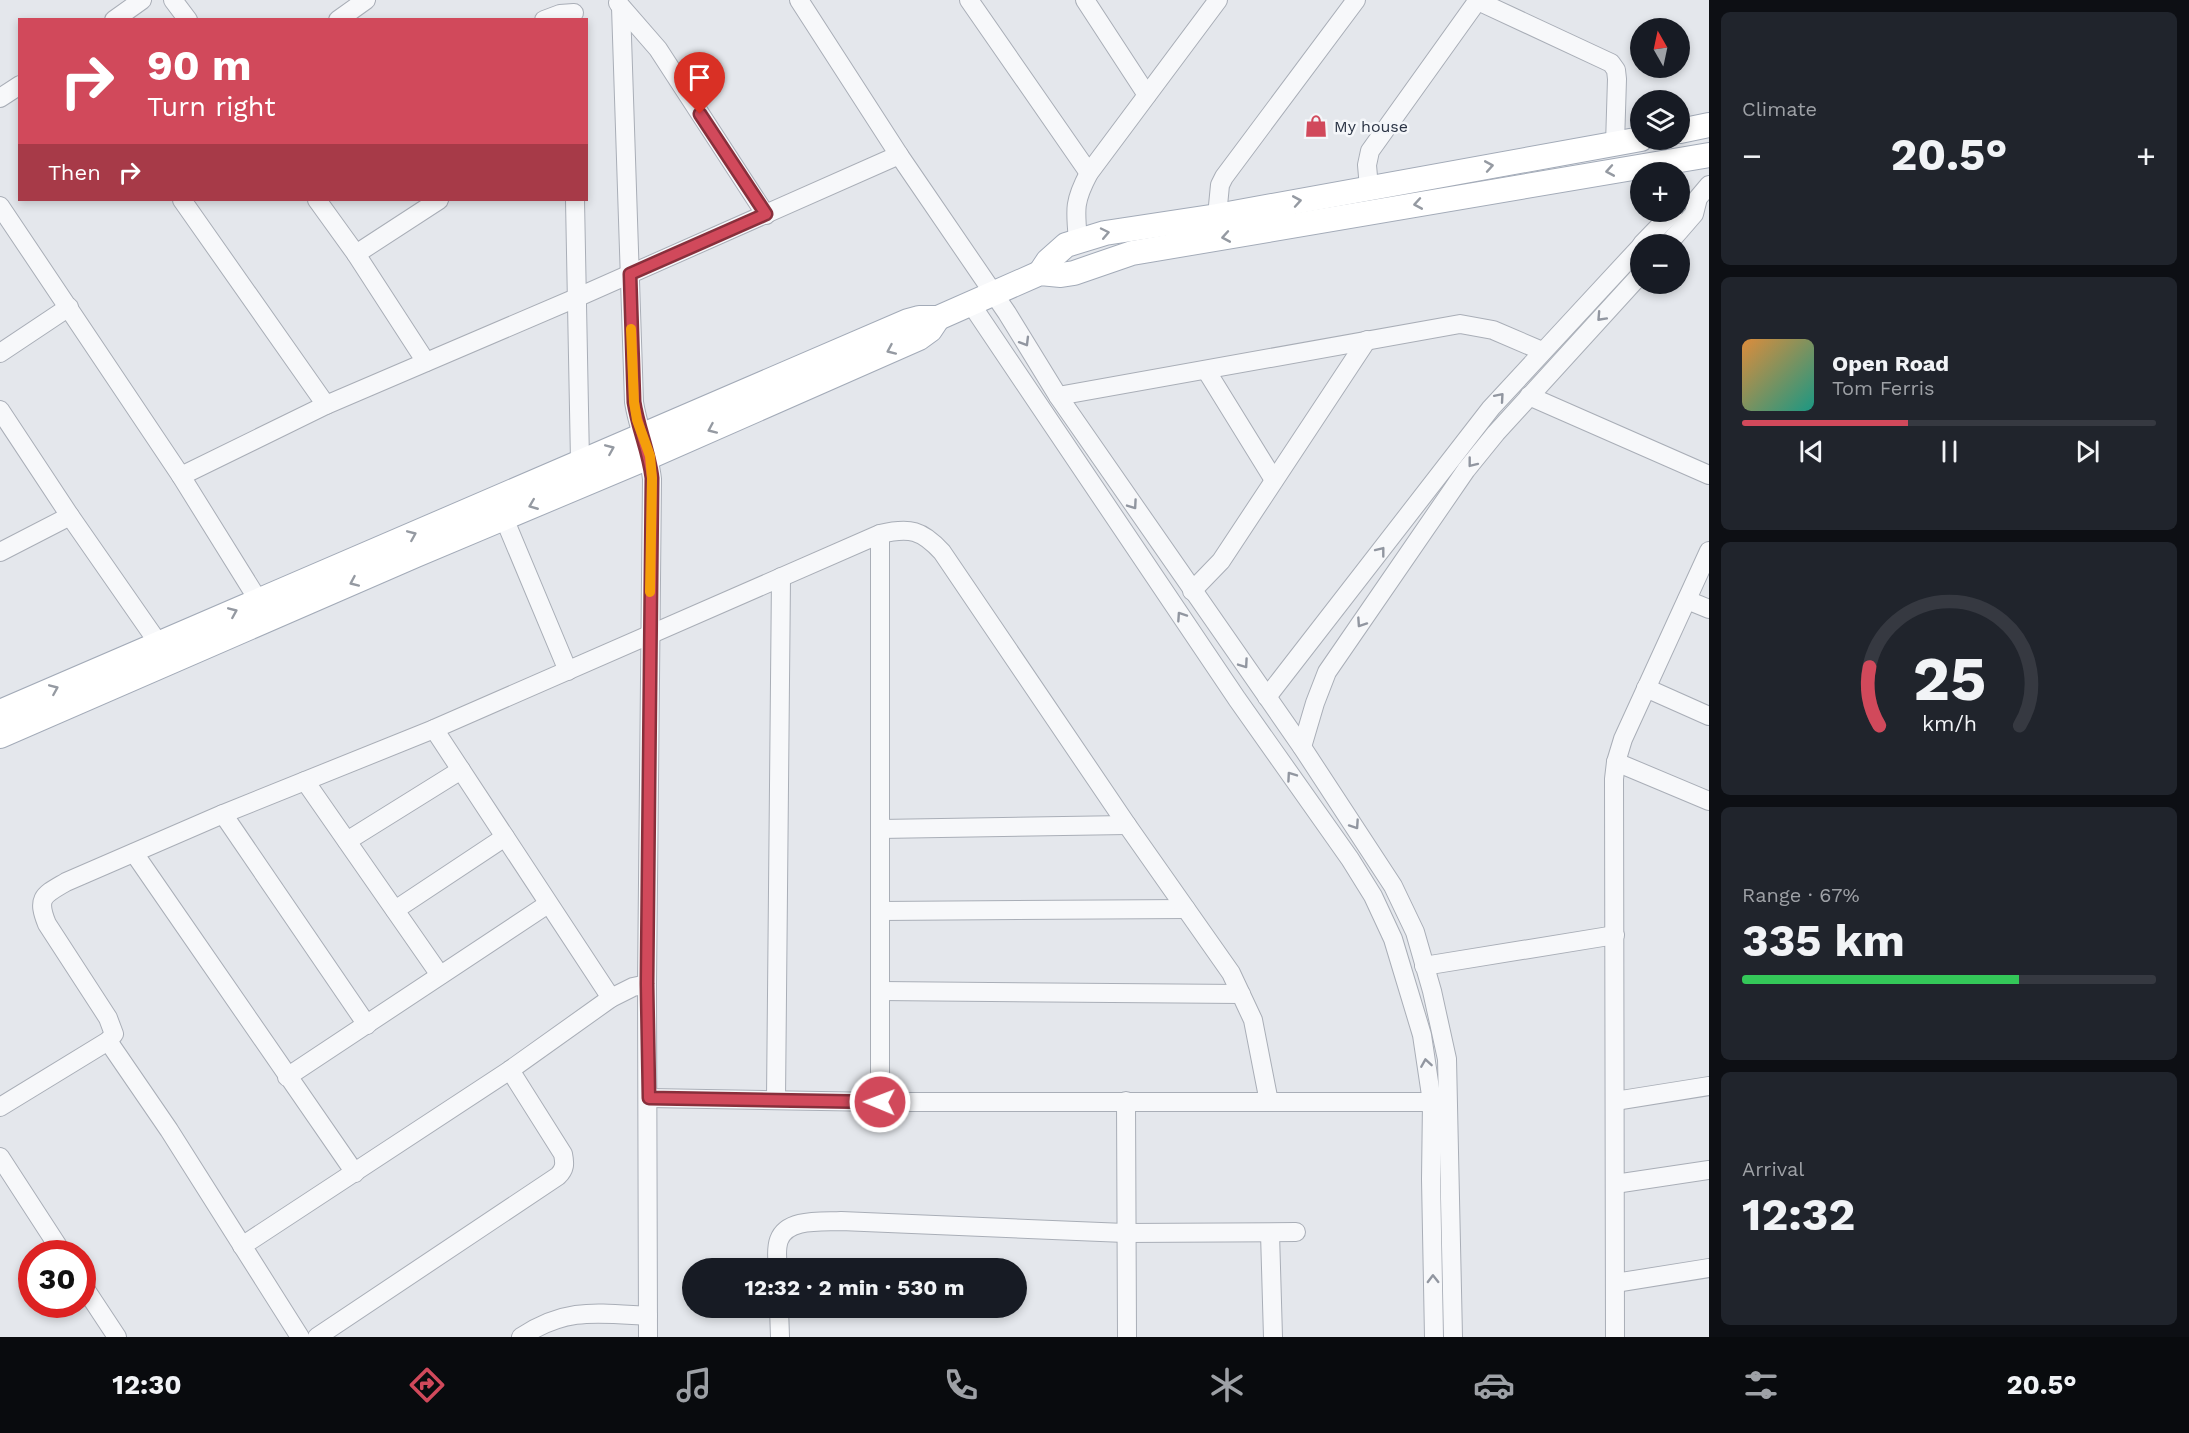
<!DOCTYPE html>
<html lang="en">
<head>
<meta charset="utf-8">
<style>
	body { margin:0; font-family:"Work Sans",sans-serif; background:#20242c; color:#f1f3f6; height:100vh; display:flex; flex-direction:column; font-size:22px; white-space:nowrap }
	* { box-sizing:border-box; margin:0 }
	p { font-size:20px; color:#9ea1a6 }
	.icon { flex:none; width:33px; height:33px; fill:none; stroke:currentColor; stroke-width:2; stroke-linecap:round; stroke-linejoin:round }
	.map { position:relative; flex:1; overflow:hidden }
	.details { display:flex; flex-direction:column; gap:12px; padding:12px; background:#0d0f14; width:480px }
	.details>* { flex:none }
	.guide { position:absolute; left:18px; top:18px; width:570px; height:183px; border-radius:0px; box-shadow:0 3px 9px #0003; background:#d1495b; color:#fff; overflow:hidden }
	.needle { width:39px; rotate:351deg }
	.tools { position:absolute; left:1630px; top:18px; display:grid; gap:12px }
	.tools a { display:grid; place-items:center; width:60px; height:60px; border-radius:50%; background:#171b24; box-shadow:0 3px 9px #0003; font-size:30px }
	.speed { position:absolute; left:18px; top:1240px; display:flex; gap:12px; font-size:30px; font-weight:700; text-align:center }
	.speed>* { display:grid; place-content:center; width:78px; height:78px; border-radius:50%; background:#171b24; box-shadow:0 3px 9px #0003; line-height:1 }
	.speed .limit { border:9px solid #d22; background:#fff; color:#111 }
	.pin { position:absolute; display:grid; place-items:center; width:51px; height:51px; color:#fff; margin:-62px -26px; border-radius:50% 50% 50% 0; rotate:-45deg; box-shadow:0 0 6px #0007 }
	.pin .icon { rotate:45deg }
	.me { position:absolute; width:66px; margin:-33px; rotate:271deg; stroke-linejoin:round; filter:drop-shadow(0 0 4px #0008) }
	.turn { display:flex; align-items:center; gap:21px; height:126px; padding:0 30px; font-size:27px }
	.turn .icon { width:78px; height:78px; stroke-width:2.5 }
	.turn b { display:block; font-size:42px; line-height:51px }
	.then { display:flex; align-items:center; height:57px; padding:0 30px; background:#0003; gap:12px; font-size:22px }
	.big { font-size:45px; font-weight:700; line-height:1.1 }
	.details .card { flex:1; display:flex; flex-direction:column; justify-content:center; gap:9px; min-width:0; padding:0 21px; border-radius:9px; background:#20242c }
	.details .dial { align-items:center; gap:0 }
	.dial svg { height:156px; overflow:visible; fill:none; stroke:#363941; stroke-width:7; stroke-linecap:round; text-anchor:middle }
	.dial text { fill:#f1f3f6; stroke:none }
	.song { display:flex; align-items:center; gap:18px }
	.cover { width:72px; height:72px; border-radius:9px; background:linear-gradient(135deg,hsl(30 70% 55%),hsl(170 70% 35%)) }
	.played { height:6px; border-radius:3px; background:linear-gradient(90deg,#d1495b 40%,#363941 40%) }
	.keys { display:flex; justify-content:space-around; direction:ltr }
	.heat { display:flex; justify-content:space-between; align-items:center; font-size:33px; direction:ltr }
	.charge { height:9px; border-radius:4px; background:linear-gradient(90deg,#34c759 67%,#363941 0) }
	.trip { position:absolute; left:682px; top:1258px; width:345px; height:60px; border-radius:30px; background:#171b24; box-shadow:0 3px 9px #0003; font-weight:700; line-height:60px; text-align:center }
	.dock { display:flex; height:96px; justify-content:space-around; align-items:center; background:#090b0e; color:#9ea1a6 }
	.dock .icon { width:42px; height:42px }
	.dock .on { color:#d1495b }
	.dock b { font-size:27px; color:#f1f3f6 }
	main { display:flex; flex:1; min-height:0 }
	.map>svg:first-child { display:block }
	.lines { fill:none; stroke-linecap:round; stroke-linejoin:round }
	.minor-casing { stroke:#a9aeb7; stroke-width:20 }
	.major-casing { stroke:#a3abb8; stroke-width:26 }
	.minor { stroke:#f7f8fa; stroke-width:18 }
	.major { stroke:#fff; stroke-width:24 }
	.oneway { stroke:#959aa2 }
	.oneway2 { stroke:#9196a0 }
	.route-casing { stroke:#882f3b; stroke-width:15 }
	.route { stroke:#d1495b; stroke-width:10 }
	.slow { stroke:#f59e0b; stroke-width:10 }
	.labels { text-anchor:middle; stroke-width:5; stroke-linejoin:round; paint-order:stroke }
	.poi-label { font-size:16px; fill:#2b3445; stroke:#f4f6f9; text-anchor:start }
</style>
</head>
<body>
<main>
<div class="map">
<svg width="1709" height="1337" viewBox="0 0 1709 1337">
	<rect width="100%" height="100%" fill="#e4e7ec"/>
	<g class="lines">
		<g class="minor-casing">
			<g id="minor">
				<path d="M173 0 188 20"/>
				<path d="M799 0 899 155 1007 313 1058 396 1302 747 1393 886 1415 932 1432 991 1447 1059 1453 1337"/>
				<path d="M969 0 1089 173"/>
				<path d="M1085 0 1147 95"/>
				<path d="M1478 1 1611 63 1616 70 1617 79 1615 144"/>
				<path d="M618 3 658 49 766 215"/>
				<path d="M621 7 634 402C638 428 649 452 652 479L647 984 648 1337"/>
				<path d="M114 20 142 0"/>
				<path d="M338 20 366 0"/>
				<path d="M544 20 560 14 574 13"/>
				<path d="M0 98 20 85"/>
				<path d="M1369 188 1367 165 1370 151 1478 0"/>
				<path d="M182 200 326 405"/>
				<path d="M317 200 356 254 426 362"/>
				<path d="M575 200 580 461 583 473"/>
				<path d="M0 206 181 476 265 611"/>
				<path d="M1217 216 1220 185 1224 177 1356 0"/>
				<path d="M1078 240C1075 209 1074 201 1089 173L1218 0"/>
				<path d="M1642 244 1673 212"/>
				<path d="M1668 244 1694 214 1698 198 1709 185"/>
				<path d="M356 254 439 200"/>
				<path d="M971 304 1237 699 1350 859 1373 896 1393 939 1422 1035 1432 1102 1431 1179 1434 1337"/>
				<path d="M0 353 69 307"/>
				<path d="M1206 370 1274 480"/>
				<path d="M1058 396 1460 324 1493 330 1542 351"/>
				<path d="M1529 396 1709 475"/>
				<path d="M0 410 70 516 159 644"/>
				<path d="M181 476 326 405 576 298 899 155"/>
				<path d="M499 506 568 671"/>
				<path d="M0 552 70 516"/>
				<path d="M1192 591 1221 561 1367 340"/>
				<path d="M1687 600 1709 609"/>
				<path d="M1646 688 1709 716"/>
				<path d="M1267 697 1491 408 1641 246"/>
				<path d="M434 729 611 998"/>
				<path d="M1302 747 1315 703 1327 672 1466 470 1496 433 1641 274"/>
				<path d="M1616 762 1709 801"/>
				<path d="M305 781 440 975"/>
				<path d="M223 814 367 1025"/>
				<path d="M880 829 1127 825"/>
				<path d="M347 841 461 770"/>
				<path d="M134 853 355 1173"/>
				<path d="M395 910 505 837"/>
				<path d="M880 911 1186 909"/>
				<path d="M1424 966 1615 935"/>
				<path d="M880 991 1241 994"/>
				<path d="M108 1041 169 1130 300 1337"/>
				<path d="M287 1077 548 904"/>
				<path d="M649 1098 880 1102H1442"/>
				<path d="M776 1099 781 577"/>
				<path d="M1126 1101 1127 1337"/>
				<path d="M1615 1101 1709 1086"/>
				<path d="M880 1102V534"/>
				<path d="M0 1107 108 1041 114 1034 108 1018 47 924C36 897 44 895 66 882L223 814 434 729 880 534C910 527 922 530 942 552L1127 825 1231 973 1253 1020 1269 1102"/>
				<path d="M0 1157 63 1254"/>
				<path d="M1615 1184 1709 1170"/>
				<path d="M1270 1233 1273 1337"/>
				<path d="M242 1246 510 1070 611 998 633 987 647 984"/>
				<path d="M778 1269C777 1260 776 1248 779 1240 787 1218 822 1222 841 1221L1125 1233 1296 1232"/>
				<path d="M1615 1283 1709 1268"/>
				<path d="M82 1284 117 1337"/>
				<path d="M779 1308 780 1337"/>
				<path d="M317 1337 558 1176C565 1169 565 1164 563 1154L510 1070"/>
				<path d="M521 1337C566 1307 597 1313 648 1316"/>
				<path d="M1615 1337 1614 779 1616 762 1623 739 1709 551"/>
			</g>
		</g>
		<g class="major-casing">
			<g id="major">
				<path d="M1680 131 1709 125"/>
				<path d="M1040 273 1048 261 1066 245 1105 233 1217 216 1641 139"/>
				<path d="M0 712 908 321 919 318H938L1040 273 1061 275 1074 273 1132 253 1709 155"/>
				<path d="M0 736 416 555 649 457 919 338 930 330 938 318"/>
			</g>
		</g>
		<use href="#minor" class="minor"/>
		<use href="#major" class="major"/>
	</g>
	<defs><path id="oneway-chevron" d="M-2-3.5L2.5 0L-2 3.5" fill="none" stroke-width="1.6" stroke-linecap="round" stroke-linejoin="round" transform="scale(1.5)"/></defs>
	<g class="oneway">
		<use href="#oneway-chevron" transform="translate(1489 166) rotate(-10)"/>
		<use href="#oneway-chevron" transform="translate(1610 171) rotate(170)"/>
		<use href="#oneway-chevron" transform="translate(1297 201) rotate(-10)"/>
		<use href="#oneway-chevron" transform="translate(1418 204) rotate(170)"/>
		<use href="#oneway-chevron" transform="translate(1105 233) rotate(-12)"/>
		<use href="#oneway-chevron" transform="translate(1226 237) rotate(170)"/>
		<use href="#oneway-chevron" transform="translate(891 350) rotate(156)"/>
		<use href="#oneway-chevron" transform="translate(712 429) rotate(156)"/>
		<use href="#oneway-chevron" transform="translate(610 449) rotate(-23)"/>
		<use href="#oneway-chevron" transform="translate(533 505) rotate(158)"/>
		<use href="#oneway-chevron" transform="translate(412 535) rotate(-23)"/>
		<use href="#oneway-chevron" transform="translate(354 582) rotate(156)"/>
		<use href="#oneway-chevron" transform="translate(233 612) rotate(-23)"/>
		<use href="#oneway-chevron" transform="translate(54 689) rotate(-23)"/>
	</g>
	<g class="oneway2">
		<use href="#oneway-chevron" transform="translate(1601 317) rotate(133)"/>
		<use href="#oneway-chevron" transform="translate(1025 342) rotate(59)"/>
		<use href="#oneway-chevron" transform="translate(1500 397) rotate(-49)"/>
		<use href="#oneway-chevron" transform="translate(1472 463) rotate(128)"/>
		<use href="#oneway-chevron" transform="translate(1133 505) rotate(55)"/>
		<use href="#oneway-chevron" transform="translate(1381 551) rotate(-52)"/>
		<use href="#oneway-chevron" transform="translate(1181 616) rotate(-124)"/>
		<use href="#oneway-chevron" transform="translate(1361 623) rotate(124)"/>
		<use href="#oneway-chevron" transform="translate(1244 664) rotate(55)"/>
		<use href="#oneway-chevron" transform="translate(1291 776) rotate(-125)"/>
		<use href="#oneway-chevron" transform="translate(1355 825) rotate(56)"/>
		<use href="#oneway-chevron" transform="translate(1426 1063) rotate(-99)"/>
		<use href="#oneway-chevron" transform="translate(1433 1279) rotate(-91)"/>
	</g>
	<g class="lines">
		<g class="route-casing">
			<path id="route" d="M700 114 766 214 630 274 634 402C638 428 649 452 652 478L647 984 649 1098 880 1102"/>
		</g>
		<use href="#route" class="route"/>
		<path class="slow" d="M631 329 634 402 637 420 650 456 652 478 650 592"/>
	</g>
	<defs>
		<g id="shop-bare" transform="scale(1.8)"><path d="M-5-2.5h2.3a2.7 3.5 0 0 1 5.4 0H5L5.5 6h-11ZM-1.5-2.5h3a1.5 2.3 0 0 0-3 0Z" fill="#d1495b" stroke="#f4f6f9" stroke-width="2.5" paint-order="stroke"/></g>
	</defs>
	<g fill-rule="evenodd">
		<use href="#shop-bare" x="1316" y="126"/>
	</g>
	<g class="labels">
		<g class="poi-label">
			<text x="1334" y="132">My house</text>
		</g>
	</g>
</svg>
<div class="tools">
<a><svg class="needle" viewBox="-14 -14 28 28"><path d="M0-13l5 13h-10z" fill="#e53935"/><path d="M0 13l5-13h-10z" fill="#9ea1a6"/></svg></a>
<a><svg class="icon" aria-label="layers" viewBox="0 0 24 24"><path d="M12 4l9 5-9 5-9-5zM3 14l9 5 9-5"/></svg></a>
<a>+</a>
<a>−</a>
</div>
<div class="speed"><div class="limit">30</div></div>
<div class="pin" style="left:700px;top:114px;background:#d93025"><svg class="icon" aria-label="arrive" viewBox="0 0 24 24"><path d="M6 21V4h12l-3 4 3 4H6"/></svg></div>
<svg class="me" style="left:880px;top:1102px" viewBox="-20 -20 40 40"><circle r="17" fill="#d1495b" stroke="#fff" stroke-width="3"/><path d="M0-11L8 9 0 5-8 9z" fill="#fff"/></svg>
<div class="trip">12:32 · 2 min · 530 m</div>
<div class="guide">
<div class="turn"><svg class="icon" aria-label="right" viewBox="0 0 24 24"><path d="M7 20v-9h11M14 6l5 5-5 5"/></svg><div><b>90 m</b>Turn right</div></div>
<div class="then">Then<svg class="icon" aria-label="right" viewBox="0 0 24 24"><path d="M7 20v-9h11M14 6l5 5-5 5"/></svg></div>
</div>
</div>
<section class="details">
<div class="card"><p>Climate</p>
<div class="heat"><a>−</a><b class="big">20.5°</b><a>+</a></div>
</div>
<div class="card">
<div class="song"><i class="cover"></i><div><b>Open Road</b><p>Tom Ferris</p></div></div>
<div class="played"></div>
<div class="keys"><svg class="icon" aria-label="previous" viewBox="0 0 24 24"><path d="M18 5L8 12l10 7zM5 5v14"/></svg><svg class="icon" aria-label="pause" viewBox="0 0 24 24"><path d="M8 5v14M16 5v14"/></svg><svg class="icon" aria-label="next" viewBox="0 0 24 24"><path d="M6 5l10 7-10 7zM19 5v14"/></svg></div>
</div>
<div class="card dial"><svg viewBox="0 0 100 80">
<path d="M14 69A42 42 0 1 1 86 69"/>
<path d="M14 69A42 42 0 0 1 9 39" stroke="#d1495b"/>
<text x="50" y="56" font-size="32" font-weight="700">25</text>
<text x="50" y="72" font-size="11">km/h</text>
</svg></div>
<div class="card"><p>Range · 67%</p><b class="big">335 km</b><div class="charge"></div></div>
<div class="card"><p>Arrival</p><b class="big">12:32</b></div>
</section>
</main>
<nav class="dock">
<b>12:30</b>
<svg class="icon on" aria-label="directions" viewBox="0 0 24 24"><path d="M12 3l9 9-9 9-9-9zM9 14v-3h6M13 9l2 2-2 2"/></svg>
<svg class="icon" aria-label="music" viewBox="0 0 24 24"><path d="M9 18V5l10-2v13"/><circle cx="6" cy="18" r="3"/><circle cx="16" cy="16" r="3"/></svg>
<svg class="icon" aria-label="phone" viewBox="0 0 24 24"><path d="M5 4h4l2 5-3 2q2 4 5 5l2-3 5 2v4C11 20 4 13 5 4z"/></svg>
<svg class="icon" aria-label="climate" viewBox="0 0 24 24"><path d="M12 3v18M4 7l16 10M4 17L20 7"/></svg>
<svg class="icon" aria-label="car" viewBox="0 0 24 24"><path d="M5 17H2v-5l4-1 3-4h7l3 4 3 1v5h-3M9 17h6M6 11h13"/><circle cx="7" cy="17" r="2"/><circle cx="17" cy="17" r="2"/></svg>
<svg class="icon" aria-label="filters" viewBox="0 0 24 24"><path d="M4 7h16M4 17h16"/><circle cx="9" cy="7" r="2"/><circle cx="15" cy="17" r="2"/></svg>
<b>20.5°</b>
</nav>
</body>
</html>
